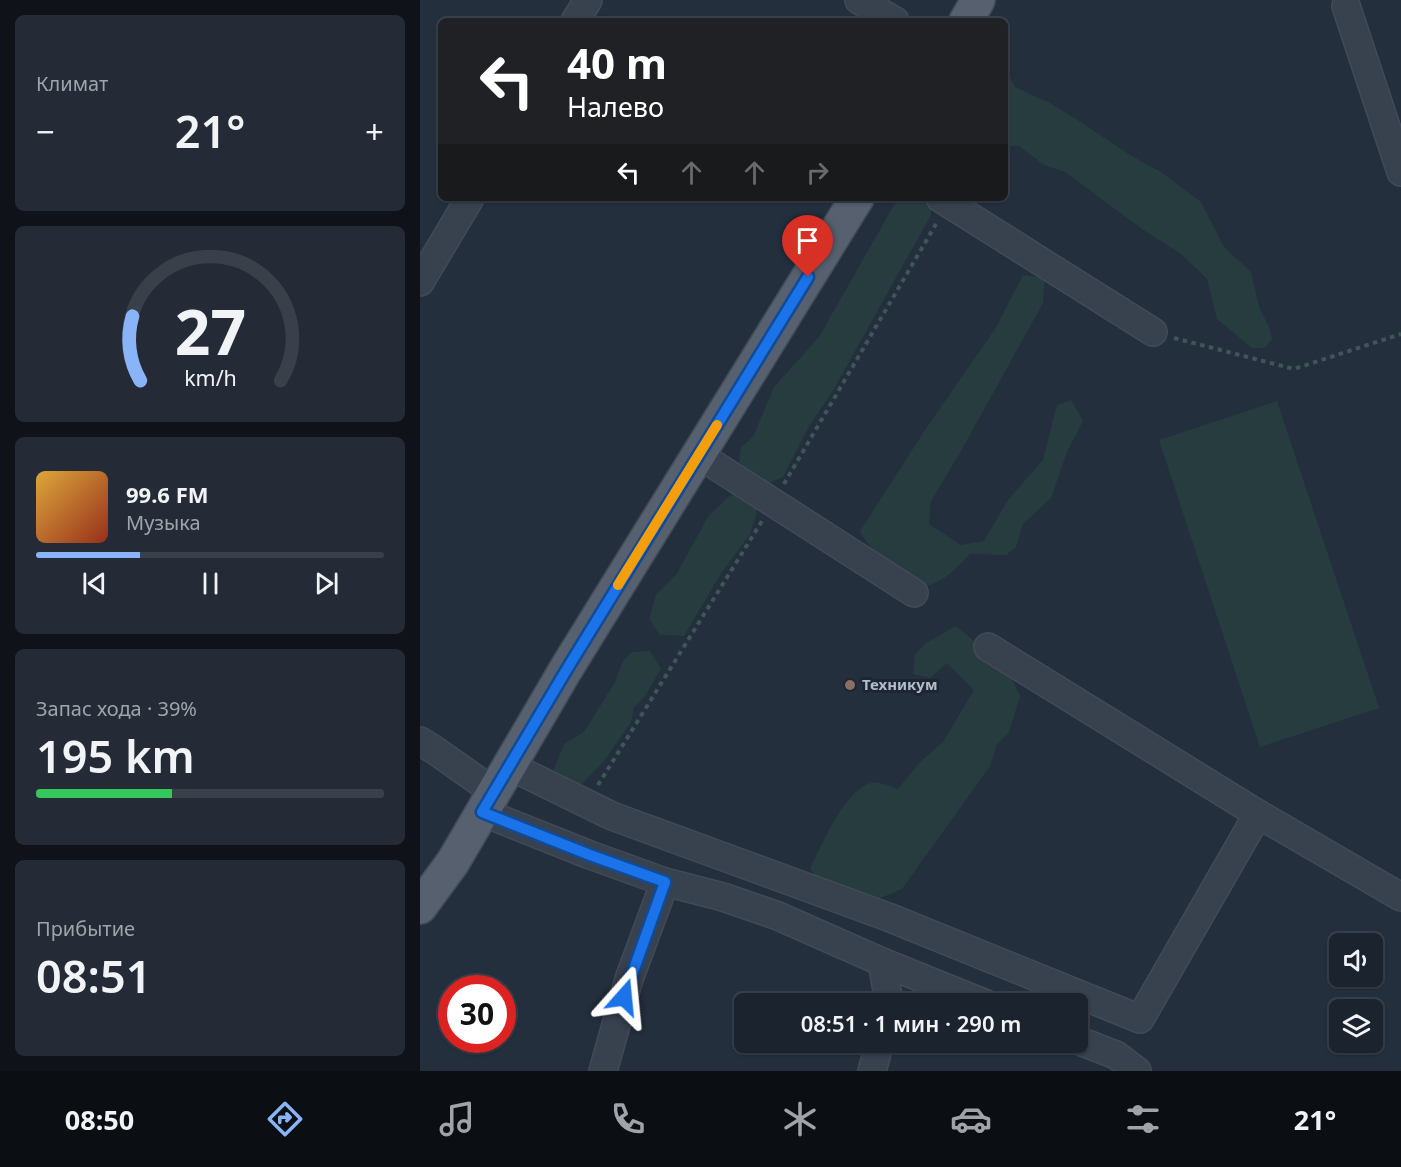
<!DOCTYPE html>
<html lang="ru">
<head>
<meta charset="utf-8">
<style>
	body { margin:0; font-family:"Noto Sans",sans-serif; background:#242b36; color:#f1f3f6; height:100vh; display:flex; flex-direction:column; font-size:22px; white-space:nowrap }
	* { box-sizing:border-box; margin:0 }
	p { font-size:20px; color:#a0a4aa }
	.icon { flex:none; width:33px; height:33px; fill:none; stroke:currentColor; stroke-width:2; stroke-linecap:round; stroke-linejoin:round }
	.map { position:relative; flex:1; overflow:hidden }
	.sheet { display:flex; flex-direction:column; gap:15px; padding:15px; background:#0f1319; width:420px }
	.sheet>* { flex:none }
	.guide { position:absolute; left:18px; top:18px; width:570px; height:183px; border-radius:9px; box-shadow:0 2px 4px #0004,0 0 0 2px #39404a; background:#202124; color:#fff; overflow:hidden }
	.fabs { position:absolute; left:909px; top:933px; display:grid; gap:12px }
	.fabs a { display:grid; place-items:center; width:54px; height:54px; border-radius:9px; background:#1b232e; box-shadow:0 2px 4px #0004,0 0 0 2px #39404a; font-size:30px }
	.speed { position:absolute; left:18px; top:975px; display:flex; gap:12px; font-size:30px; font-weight:700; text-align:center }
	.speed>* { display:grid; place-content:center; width:78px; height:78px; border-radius:50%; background:#1b232e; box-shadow:0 2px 4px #0004,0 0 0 2px #39404a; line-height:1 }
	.speed .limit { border:9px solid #d22; background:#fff; color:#111 }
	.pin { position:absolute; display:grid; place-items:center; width:51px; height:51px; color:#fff; margin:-62px -26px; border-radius:50% 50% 50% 0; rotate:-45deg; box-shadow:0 0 6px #0007 }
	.pin .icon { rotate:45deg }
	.me { position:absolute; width:66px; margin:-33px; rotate:18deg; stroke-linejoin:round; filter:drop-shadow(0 0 4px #0008) }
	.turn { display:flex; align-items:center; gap:21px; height:126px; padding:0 30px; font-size:27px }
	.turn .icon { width:78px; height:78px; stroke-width:2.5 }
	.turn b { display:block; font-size:42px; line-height:51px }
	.lanes { display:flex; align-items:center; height:57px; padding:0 30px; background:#0003; justify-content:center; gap:30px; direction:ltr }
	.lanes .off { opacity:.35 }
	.big { font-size:45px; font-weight:600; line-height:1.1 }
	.sheet .card { flex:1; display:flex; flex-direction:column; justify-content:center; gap:9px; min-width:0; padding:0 21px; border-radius:9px; background:#242b36 }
	.sheet .dial { align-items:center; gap:0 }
	.dial svg { height:156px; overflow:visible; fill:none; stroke:#39404a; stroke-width:7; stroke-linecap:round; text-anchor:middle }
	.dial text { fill:#f1f3f6; stroke:none }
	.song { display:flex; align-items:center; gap:18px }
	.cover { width:72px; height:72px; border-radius:9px; background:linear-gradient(135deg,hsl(40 70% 55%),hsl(10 70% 35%)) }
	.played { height:6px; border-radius:3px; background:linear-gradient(90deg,#8ab4f8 30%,#39404a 30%) }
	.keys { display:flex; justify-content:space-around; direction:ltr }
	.heat { display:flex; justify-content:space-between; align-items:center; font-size:33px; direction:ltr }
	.charge { height:9px; border-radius:4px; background:linear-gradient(90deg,#34c759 39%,#39404a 0) }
	.trip { position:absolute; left:314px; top:993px; width:354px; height:60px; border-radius:9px; background:#1b232e; box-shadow:0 2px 4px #0004,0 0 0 2px #39404a; font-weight:600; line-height:60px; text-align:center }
	.dock { display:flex; height:96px; justify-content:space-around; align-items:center; background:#0b0e12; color:#a0a4aa }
	.dock .icon { width:42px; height:42px }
	.dock .selected { color:#8ab4f8 }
	.dock b { font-size:27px; color:#f1f3f6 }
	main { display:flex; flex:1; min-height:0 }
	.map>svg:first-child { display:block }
	.green { fill:#263c3f }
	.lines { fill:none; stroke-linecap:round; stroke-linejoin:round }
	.minor-casing { stroke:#414a57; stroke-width:30 }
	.major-casing { stroke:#414a57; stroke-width:36 }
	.path { stroke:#3f5557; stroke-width:4; stroke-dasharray:4.5 4.5; stroke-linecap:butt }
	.minor { stroke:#38414e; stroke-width:27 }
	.major { stroke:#56606e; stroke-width:33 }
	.route-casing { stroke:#114b97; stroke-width:15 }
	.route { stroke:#1a73e8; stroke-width:10 }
	.slow { stroke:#f59e0b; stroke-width:10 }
	.education-dot { fill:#8d6e63; stroke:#1d2633; stroke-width:2 }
	.labels { text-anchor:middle; stroke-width:6; stroke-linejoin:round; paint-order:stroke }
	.poi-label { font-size:15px; font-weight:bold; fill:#b4bcc9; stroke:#1d2633; text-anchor:start }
</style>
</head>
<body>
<main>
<section class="sheet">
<div class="card"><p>Климат</p>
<div class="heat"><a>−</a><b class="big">21°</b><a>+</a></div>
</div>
<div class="card dial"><svg viewBox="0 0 100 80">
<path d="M14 69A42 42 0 1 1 86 69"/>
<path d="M14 69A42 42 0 0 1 10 36" stroke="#8ab4f8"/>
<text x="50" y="56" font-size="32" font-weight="700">27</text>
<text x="50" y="72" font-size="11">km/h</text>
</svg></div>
<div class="card">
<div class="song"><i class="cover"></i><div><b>99.6 FM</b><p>Музыка</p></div></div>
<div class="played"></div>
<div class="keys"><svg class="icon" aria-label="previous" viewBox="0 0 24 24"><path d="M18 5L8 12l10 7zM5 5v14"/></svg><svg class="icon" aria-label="pause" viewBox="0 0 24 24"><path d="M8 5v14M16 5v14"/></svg><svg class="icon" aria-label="next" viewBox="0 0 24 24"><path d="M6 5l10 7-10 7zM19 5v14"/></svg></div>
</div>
<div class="card"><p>Запас хода · 39%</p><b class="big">195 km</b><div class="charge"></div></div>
<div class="card"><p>Прибытие</p><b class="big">08:51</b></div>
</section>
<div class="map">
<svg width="981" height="1071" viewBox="0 0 981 1071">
	<rect width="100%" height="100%" fill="#242f3e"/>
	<g class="green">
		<path d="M585 66 595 87 630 103 659 121 710 155 741 172 781 202 804 247 831 272 839 307 849 327 852 339 845 348H832L797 319 787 279 761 254 722 229 645 172 624 165 599 146H585Z"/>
		<path d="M478 198H508L511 202V215L414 389 388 428 363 477 349 483 332 477 319 462 321 447 333 437 354 387 399 337Z"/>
		<path d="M603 275 625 278 623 303 541 451 511 501 509 524 541 545 564 541 588 500 623 460 637 405 651 400 663 421 647 452 631 498 603 524 596 547 586 555 550 554C538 567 516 591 496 585 488 582 474 568 467 562 456 552 446 544 440 531L505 430 575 329Z"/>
		<path d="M857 401 959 708 840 747 739 440Z"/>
		<path d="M324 492 333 502 337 512 330 534 300 575 264 636 240 635 229 619 236 595 256 575 289 515 312 494Z"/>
		<path d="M536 626 586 667 600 696 589 732 577 744 570 766 482 889 456 900 398 882 390 869C401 846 425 789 451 783 459 781 471 787 478 789L499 763 523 742 554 690 527 663 510 678 493 674 495 655 506 643Z"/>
		<path d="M230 651 241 669 225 696 214 707 211 722 184 761 156 790 143 785 134 769 144 744 164 732 195 682 203 661 212 652Z"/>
	</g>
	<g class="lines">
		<g class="minor-casing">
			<g id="minor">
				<path d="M439 0 475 21"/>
				<path d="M926 6 981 172"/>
				<path d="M155 21 168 0"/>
				<path d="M520 198 733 332"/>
				<path d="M0 282 50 198"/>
				<path d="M279 455 494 593"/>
				<path d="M0 741 16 751 74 792"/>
				<path d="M90 766 192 816 468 917 720 1019 838 814 568 647"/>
				<path d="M62 812 170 855 245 882 303 897 358 916 462 962 566 1004"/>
				<path d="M838 814 981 897"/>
				<path d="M462 962 468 996V1004"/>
				<path d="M657 1040 696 1055 717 1071"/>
				<path d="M183 1071 209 979 245 882"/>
				<path d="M452 1071 460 1042"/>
			</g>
		</g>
		<g class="major-casing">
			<g id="major">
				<path d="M546 21 558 0"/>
				<path d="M0 907 33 862 146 669 437 198"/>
			</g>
		</g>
		<g class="path">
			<path d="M754 338 874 369 981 334"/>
			<path d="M364 484 516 224"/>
			<path d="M178 785 342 521"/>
		</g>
		<use href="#minor" class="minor"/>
		<use href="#major" class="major"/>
	</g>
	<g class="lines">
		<g class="route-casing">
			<path id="route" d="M204 997 245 882 170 855 62 812 147 669 388 277"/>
		</g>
		<use href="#route" class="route"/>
		<path class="slow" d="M198 585 297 425"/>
	</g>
	<circle class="education-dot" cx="430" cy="685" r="6"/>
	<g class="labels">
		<g class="poi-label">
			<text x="442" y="690">Техникум</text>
		</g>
	</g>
</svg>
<div class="fabs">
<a><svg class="icon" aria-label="sound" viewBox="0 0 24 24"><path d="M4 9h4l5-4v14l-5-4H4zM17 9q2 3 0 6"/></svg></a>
<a><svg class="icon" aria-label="layers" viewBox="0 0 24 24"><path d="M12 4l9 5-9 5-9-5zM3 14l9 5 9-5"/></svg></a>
</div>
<div class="speed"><div class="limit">30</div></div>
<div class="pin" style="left:388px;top:277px;background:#d93025"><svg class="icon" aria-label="arrive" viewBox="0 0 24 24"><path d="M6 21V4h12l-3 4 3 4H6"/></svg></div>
<svg class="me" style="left:204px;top:997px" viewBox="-20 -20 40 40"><path d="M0-17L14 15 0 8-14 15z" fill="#1a73e8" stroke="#fff" stroke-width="4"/></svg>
<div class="trip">08:51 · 1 мин · 290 m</div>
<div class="guide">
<div class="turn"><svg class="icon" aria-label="left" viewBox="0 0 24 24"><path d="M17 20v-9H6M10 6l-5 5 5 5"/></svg><div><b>40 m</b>Налево</div></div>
<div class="lanes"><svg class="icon" aria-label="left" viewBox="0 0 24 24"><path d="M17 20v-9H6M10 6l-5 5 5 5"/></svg><svg class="icon off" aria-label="ahead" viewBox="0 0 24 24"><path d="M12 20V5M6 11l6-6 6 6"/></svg><svg class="icon off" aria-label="ahead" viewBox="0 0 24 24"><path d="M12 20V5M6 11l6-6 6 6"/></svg><svg class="icon off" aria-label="right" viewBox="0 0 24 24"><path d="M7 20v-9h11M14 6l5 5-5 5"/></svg></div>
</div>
</div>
</main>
<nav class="dock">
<b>08:50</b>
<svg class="icon selected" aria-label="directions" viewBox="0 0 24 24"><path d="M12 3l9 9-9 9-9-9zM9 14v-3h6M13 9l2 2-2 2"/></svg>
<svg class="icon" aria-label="music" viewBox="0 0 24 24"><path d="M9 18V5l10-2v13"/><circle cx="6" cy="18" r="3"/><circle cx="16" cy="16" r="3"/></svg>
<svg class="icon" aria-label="phone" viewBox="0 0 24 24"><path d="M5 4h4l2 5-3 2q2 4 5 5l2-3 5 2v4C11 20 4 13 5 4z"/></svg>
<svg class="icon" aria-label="climate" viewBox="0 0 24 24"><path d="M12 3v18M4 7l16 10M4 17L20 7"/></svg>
<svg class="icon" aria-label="car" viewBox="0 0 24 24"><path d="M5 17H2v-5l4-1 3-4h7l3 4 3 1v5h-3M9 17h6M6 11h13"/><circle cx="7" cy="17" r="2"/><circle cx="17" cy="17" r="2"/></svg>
<svg class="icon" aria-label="filters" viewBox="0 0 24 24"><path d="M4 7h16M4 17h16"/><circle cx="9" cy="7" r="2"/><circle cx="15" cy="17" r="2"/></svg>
<b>21°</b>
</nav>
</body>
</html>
